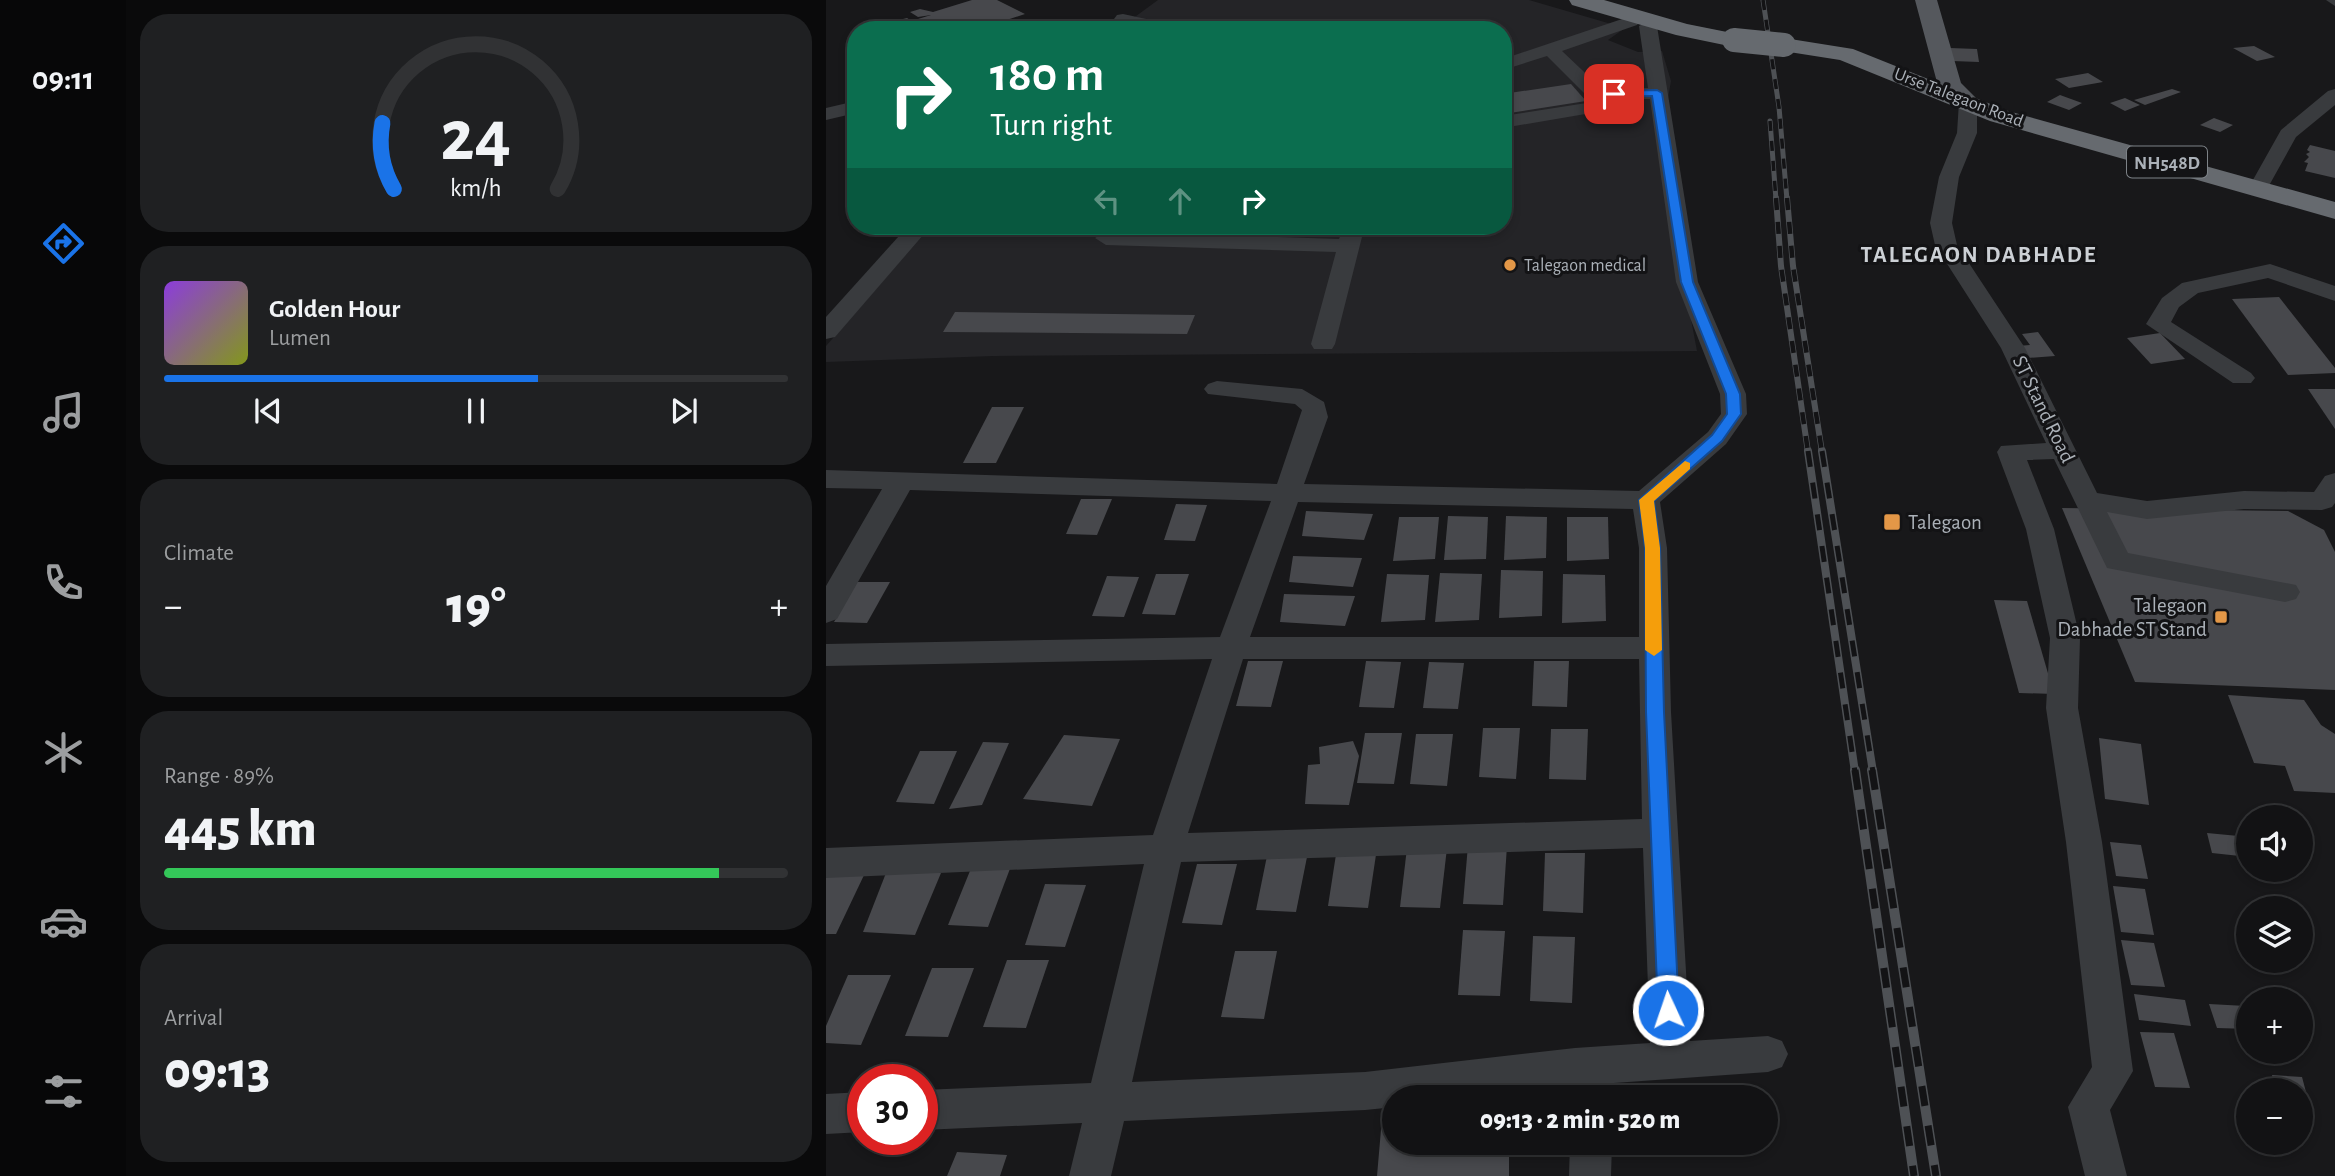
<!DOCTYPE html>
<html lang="en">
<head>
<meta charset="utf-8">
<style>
	body { margin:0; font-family:"Alegreya Sans",sans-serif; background:#1f2022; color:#f1f3f6; height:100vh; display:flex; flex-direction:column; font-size:26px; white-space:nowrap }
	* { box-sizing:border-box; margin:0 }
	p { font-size:23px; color:#9c9ea0 }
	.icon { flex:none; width:38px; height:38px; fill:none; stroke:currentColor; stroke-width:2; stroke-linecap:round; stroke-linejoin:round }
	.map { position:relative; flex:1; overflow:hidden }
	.panel { display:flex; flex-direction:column; gap:14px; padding:14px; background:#0a0a0b; width:700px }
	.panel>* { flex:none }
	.top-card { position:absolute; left:21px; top:21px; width:665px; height:214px; border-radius:28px; box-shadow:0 4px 10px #0003,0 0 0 2px #313234; background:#0b6e4f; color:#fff; overflow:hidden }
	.buttons { position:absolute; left:1410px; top:805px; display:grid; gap:14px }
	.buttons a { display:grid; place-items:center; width:77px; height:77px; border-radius:50%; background:#121214; box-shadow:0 4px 10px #0003,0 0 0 2px #313234; font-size:35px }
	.speed { position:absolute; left:21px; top:1064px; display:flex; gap:14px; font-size:35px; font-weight:700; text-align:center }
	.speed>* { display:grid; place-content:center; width:91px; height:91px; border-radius:50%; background:#121214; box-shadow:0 4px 10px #0003,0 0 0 2px #313234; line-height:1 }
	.speed .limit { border:10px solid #d22; background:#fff; color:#111 }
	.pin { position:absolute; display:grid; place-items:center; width:60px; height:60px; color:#fff; margin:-30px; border-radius:14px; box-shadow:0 4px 10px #0006 }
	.me { position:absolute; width:77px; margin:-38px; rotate:357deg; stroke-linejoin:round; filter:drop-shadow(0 0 5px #0008) }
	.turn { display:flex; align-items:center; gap:24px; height:147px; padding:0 28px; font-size:32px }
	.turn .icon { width:91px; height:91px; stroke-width:2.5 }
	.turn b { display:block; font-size:49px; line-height:60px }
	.lanes { display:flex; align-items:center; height:66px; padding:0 28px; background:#0003; justify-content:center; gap:35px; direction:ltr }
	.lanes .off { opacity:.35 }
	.big { font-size:52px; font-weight:800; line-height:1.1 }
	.panel .widget { flex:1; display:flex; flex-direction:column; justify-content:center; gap:10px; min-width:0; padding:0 24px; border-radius:28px; background:#1f2022 }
	.panel .dial { align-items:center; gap:0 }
	.dial svg { height:182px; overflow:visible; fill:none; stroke:#313234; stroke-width:7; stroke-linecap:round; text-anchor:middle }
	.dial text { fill:#f1f3f6; stroke:none }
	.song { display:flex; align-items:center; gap:21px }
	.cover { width:84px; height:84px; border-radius:10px; background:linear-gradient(135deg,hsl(270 70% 55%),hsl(70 70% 35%)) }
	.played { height:7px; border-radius:4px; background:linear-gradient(90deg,#1a73e8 60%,#313234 60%) }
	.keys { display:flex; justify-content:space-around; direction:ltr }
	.heat { display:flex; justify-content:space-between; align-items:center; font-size:38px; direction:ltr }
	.charge { height:10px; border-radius:5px; background:linear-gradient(90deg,#34c759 89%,#313234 0) }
	.trip { position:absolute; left:556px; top:1085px; width:396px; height:70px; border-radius:35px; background:#121214; box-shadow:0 4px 10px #0003,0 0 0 2px #313234; font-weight:800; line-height:70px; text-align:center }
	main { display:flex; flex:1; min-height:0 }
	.dock { display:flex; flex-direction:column; width:126px; justify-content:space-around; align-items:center; background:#070708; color:#9c9ea0 }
	.dock .icon { width:49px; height:49px }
	.dock .current { color:#1a73e8 }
	.dock b { font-size:32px; color:#f1f3f6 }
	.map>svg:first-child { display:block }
	.built { fill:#242427 }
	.building { fill:#47484c }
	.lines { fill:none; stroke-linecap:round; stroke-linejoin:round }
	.minor { fill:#393b3e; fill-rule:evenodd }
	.major { fill:#55585d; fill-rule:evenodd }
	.highway { fill:#666a6f; fill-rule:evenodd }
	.rail-far3-casing { stroke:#4e5155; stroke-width:5 }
	.rail-far2-casing { stroke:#4e5155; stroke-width:6 }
	.rail-far1-casing { stroke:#4e5155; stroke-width:8 }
	.rail-casing { stroke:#4e5155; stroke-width:10 }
	.rail-far3 { stroke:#131315; stroke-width:3.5; stroke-dasharray:10; stroke-linecap:butt }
	.rail-far2 { stroke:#131315; stroke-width:4.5; stroke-dasharray:12; stroke-linecap:butt }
	.rail-far1 { stroke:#131315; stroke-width:5; stroke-dasharray:16; stroke-linecap:butt }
	.rail { stroke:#131315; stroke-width:7; stroke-dasharray:20; stroke-linecap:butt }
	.highway-bridge { stroke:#666a6f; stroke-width:24 }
	.route { fill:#1a73e8; stroke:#114b97; stroke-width:2 }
	.slow { fill:#f59e0b }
	.poi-dot { fill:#e39747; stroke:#131315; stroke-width:2.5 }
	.labels { text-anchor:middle; stroke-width:6; stroke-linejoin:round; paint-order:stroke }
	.far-street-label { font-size:18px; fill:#abb1b8; stroke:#131315 }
	.far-poi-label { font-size:18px; fill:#abb1b8; stroke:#131315; text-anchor:start }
	.shield { fill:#131315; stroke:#7d8287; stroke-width:2 }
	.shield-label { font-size:19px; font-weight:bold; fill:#abb1b8 }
	.street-label { font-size:21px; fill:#abb1b8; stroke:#131315 }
	.poi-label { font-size:21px; fill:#abb1b8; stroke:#131315; text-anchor:start }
	.far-district-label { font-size:23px; font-weight:bold; letter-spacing:2px; fill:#ccd0d5; stroke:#131315 }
</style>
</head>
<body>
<main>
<nav class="dock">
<b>09:11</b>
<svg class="icon current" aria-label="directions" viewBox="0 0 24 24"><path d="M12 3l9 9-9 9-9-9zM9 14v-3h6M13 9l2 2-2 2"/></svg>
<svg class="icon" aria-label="music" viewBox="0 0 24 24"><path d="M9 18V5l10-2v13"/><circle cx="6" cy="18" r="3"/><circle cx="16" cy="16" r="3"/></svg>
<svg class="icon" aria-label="phone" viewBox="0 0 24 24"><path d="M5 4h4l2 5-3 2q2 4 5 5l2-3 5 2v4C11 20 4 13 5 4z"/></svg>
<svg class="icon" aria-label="climate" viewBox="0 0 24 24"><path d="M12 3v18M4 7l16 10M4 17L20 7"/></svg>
<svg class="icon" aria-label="car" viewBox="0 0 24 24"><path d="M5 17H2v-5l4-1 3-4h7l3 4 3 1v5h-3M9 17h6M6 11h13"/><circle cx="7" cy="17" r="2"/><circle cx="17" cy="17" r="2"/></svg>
<svg class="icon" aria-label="filters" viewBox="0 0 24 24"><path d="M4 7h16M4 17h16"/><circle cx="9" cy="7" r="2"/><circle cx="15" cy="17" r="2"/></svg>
</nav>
<section class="panel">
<div class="widget dial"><svg viewBox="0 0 100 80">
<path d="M14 69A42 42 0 1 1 86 69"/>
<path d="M14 69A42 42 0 0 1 9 40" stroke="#1a73e8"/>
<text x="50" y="56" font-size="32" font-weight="700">24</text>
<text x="50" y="72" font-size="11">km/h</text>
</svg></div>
<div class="widget">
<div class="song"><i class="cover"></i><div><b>Golden Hour</b><p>Lumen</p></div></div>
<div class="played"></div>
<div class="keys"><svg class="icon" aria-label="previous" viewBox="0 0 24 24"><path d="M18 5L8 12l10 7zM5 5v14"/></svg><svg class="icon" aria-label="pause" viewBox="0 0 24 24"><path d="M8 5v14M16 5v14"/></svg><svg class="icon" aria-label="next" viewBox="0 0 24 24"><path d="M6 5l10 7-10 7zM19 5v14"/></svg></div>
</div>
<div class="widget"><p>Climate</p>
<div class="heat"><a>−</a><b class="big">19°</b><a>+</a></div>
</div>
<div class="widget"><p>Range · 89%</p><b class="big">445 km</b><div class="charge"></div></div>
<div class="widget"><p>Arrival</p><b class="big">09:13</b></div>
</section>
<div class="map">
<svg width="1509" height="1176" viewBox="0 0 1509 1176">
	<rect width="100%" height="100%" fill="#18181a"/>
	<path class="built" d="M332 0H703L799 28 782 40 812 52 836 51 845 81 838 121 856 272 871 351 167 356 0 362V346L105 226H677V30H291Z"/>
	<g class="building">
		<path d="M146 0H171L199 14 150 30H111L92 19 105 15 92 17 84 12 94 9 107 12Z"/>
		<path d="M81 18 99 30H64L53 25Z"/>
		<path d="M1428 46 1449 57 1431 61 1407 48Z"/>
		<path d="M1124 48 1151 49 1153 62 1126 61Z"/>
		<path d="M1262 73 1277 82 1243 88 1229 79Z"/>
		<path d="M745 84 760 101 677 114V94Z"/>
		<path d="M1346 89 1355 92 1319 105 1308 100Z"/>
		<path d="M1234 95 1256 103 1243 110 1221 102Z"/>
		<path d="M1299 98 1314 105 1299 111 1284 103Z"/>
		<path d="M1388 118 1407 125 1394 132 1374 125Z"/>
		<path d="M1484 145 1509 151V178L1479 171 1482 163 1478 162 1483 157 1480 154 1484 152 1481 150Z"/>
		<path d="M1453 297 1509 368V373L1462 375 1406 299Z"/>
		<path d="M129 312 369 315 361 334 117 332Z"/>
		<path d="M1212 332 1229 356 1201 358 1192 346 1204 345 1196 334Z"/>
		<path d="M1334 333 1359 359 1325 364 1301 338Z"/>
		<path d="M1482 389H1509V429Z"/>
		<path d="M166 407H198L170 463H137Z"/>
		<path d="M255 499H286L271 535 240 534Z"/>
		<path d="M350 504 381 505 369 541 338 540Z"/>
		<path d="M1236 508 1462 511 1498 530 1509 552V690L1309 682Z"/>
		<path d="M480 511 547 514 538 540 476 536Z"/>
		<path d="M622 516 662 517 660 559 618 560Z"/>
		<path d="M680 516 721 517 720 558 678 560Z"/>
		<path d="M573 517H613L609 559 567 561Z"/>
		<path d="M741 517H782L783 559 741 561Z"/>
		<path d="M467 556 536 558 527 587 463 582Z"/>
		<path d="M675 570 717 571 716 616 673 618Z"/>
		<path d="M614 573 656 574 653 620 609 622Z"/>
		<path d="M330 574H363L349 615 316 614Z"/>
		<path d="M561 574 603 575 599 620 555 622Z"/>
		<path d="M737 574 779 575 780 621 736 623Z"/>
		<path d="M281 576 313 577 298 617 266 616Z"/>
		<path d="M31 582H64L41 623 8 622Z"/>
		<path d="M458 594 529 596 519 626 454 622Z"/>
		<path d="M1168 600 1201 601 1228 694 1193 693Z"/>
		<path d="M422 661H457L445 707 410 706Z"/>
		<path d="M540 661 575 662 568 708 533 707Z"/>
		<path d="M708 661H743L741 707 706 706Z"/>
		<path d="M603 662 638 663 632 709 597 708Z"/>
		<path d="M1402 695 1478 700 1495 725 1509 734V793L1468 791 1459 766 1428 763Z"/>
		<path d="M657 728H694L690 779 653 777Z"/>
		<path d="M725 729H762L760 780 723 779Z"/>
		<path d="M539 733H576L568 784 531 783Z"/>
		<path d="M590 734H627L621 786 584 784Z"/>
		<path d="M238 735 294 739 266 806 197 799Z"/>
		<path d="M1273 738 1315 744 1323 805 1279 799Z"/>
		<path d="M527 741 533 756 523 805 479 804 482 765 494 764 493 747Z"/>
		<path d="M157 742 183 743 156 805 123 809Z"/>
		<path d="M94 751H131L108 804 70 802Z"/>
		<path d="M1381 833 1423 837V857L1386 853Z"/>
		<path d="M1284 842 1315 845 1322 879 1290 876Z"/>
		<path d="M642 845 681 846 677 905 637 904Z"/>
		<path d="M511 848H551L542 908 502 906Z"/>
		<path d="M581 848H621L614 908 574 907Z"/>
		<path d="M442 851 482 852 470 912 430 910Z"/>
		<path d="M719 853H759L757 913 717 911Z"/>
		<path d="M371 864H411L396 925 356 923Z"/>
		<path d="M146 866H185L162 927 122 925Z"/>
		<path d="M0 873H39L10 934H0Z"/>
		<path d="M60 873H115L89 935 37 932Z"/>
		<path d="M219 884 260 885 239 947 199 945Z"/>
		<path d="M1287 886 1319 889 1328 935 1295 932Z"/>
		<path d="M637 930 679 931 674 996 632 995Z"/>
		<path d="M707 936 749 937 746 1003 704 1001Z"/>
		<path d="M1295 940 1328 943 1339 987 1305 985Z"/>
		<path d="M409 951H451L438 1019 395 1017Z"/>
		<path d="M181 960H223L200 1028 157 1027Z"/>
		<path d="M106 968H148L122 1037 79 1036Z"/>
		<path d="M22 975H65L35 1045 0 1043V1026Z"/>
		<path d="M1308 994 1359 1000 1365 1026 1313 1020Z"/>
		<path d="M1383 1004 1420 1006 1423 1029 1391 1028Z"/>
		<path d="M1314 1032 1348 1033 1364 1088 1329 1087Z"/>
		<path d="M1446 1075 1476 1077 1480 1092 1450 1090Z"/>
		<path d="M556 1118H569V1143H683V1176H551Z"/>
		<path d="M131 1152 181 1155 174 1176H121Z"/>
	</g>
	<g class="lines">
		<g class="minor">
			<path d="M1500 0H1509V6Z"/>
			<path d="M297 14 353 26 355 30H322L291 23 288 19 291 15Z"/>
			<path d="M805 16 811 17 814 21 811 25 736 51 775 88H822L813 26 822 21 831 26 872 282 920 394 921 414 900 444 834 502 841 548 845 712 864 1041 942 1036 956 1041 962 1054 956 1067 942 1072 788 1083 787 1097H747V1086L650 1097H569V1107L539 1110 298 1121 285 1176H243L256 1123 96 1130V1090L265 1083 318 864 0 878V848L327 835 386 659 0 666V644L394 637 445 501 84 490 11 619 0 623V586L56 489 0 488V470L451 484 476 410 469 404 382 394 378 389 382 384 391 381 476 389 498 402 502 417 478 484 813 491 882 432 895 414 894 394 850 282 824 99H786L800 114 790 120 777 111 677 128V116L767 102 721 56 677 70V59ZM472 502 807 509 813 548V637H424ZM417 659H813L816 819 362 833ZM817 848 824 1043 749 1048 539 1072 306 1082 355 862Z"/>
			<path d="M1509 89V105L1470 137 1440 191H1426L1423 187 1455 130 1502 91Z"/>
			<path d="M1142 96 1151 102V133L1133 177 1126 223 1131 245 1199 348 1271 493 1321 501 1418 491 1488 492 1499 476 1509 473V503L1506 507 1496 510 1418 509 1321 519 1281 512 1302 553 1470 585 1474 592 1470 599 1459 602 1281 568 1228 459 1201 460 1228 529 1254 638 1252 708 1276 842 1307 1071 1284 1110 1301 1176H1259L1242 1107 1266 1067 1240 842 1220 708 1224 638 1200 529 1171 452 1175 446 1220 443 1175 348 1109 245 1104 223 1113 177 1131 133 1133 102Z"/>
			<path d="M30 101V113L0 120V108Z"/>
			<path d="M82 226H105L9 337 0 339V317Z"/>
			<path d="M518 226H536L538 229 509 344 506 349H488L485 344 510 252 280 245 269 238 280 231 513 239Z"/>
			<path d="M1444 264 1509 286V301L1442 278 1372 293 1353 307 1345 322 1425 373 1429 378 1425 383H1407L1320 324 1336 298 1356 283Z"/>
			<path d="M37 1092V1132L0 1134V1094Z"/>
			<path d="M744 1143H786L785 1176H743Z"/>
		</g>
		<path class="major" d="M1089 0H1111L1135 83 1154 102 1151 107H1133L1112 86Z"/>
		<g class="highway">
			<path d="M743 0H778L861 24 916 35 919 40 908 47 850 35 746 5Z"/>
			<path d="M958 38 1027 49 1182 111 1509 202V219L1164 121 1014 60 950 50 947 45Z"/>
		</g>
		<g class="rail-far3-casing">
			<g id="rail-far3">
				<path d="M937 0 953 107 961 200"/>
				<path d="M944 121 950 200"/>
			</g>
		</g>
		<g class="rail-far2-casing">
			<g id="rail-far2">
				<path d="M950 198 955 266 982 452"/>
				<path d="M961 198 967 266 996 452"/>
			</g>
		</g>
		<g class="rail-far1-casing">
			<g id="rail-far1">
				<path d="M982 451 1029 772"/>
				<path d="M996 451 1047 772"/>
			</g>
		</g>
		<g class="rail-casing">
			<g id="rail">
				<path d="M1029 770 1088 1176"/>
				<path d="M1046 770 1110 1176"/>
			</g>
		</g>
		<use href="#rail-far3" class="rail-far3"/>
		<use href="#rail-far2" class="rail-far2"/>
		<use href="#rail-far1" class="rail-far1"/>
		<use href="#rail" class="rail"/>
		<path class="highway-bridge" d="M908 40 958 45"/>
	</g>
	<path class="route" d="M831 90 836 93 867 282 914 394 915 414 896 441 828 501 834 548 838 712 853 1010 850 1017 842 1019 835 1017 832 1010 820 712 819 548 813 500 886 435 901 414 900 394 855 282 826 96 788 97 782 94 788 91Z"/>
	<path class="slow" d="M859 461 864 463V469L828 501 834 548 836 650 828 656 819 650V548L813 500Z"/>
	<g class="poi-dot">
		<circle cx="684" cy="265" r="7"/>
		<rect x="1057" y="513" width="18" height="18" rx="3.5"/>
		<rect x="1388" y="610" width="14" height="14" rx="3.5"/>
	</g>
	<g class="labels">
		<g class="far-street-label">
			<text transform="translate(1133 97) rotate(21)" y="6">Urse Talegaon Road</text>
		</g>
		<g class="far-poi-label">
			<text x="698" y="271">Talegaon medical</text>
		</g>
		<rect class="shield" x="1301" y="146.5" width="80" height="31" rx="5"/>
		<g class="shield-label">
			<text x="1341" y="169">NH548D</text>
		</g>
		<g class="street-label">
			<text transform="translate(1218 409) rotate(64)" y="7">ST Stand Road</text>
		</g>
		<g class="poi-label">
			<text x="1082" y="529">Talegaon</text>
			<text x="1381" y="612" text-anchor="end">Talegaon<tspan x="1381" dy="24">Dabhade ST Stand</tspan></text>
		</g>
		<g class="far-district-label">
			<text x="1153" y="262">TALEGAON DABHADE</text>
		</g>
	</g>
</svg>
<div class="buttons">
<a><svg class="icon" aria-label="sound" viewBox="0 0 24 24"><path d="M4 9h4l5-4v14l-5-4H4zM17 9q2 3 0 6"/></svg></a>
<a><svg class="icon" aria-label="layers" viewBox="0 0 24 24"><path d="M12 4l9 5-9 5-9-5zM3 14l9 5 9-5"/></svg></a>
<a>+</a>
<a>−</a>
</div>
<div class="speed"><div class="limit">30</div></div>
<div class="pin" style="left:788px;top:94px;background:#d93025"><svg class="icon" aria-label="arrive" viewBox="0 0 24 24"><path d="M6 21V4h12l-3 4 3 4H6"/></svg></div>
<svg class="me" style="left:842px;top:1010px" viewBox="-20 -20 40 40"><circle r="17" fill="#1a73e8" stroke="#fff" stroke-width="3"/><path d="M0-11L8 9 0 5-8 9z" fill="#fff"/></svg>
<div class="trip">09:13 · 2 min · 520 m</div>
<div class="top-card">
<div class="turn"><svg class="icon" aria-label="right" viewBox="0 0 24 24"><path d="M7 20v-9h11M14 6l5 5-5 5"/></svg><div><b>180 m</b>Turn right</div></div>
<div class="lanes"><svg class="icon off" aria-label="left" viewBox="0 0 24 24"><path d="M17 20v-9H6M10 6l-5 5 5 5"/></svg><svg class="icon off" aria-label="ahead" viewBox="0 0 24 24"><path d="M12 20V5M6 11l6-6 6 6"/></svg><svg class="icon" aria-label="right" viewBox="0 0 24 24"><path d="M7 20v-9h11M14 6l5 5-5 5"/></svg></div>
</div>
</div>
</main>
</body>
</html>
